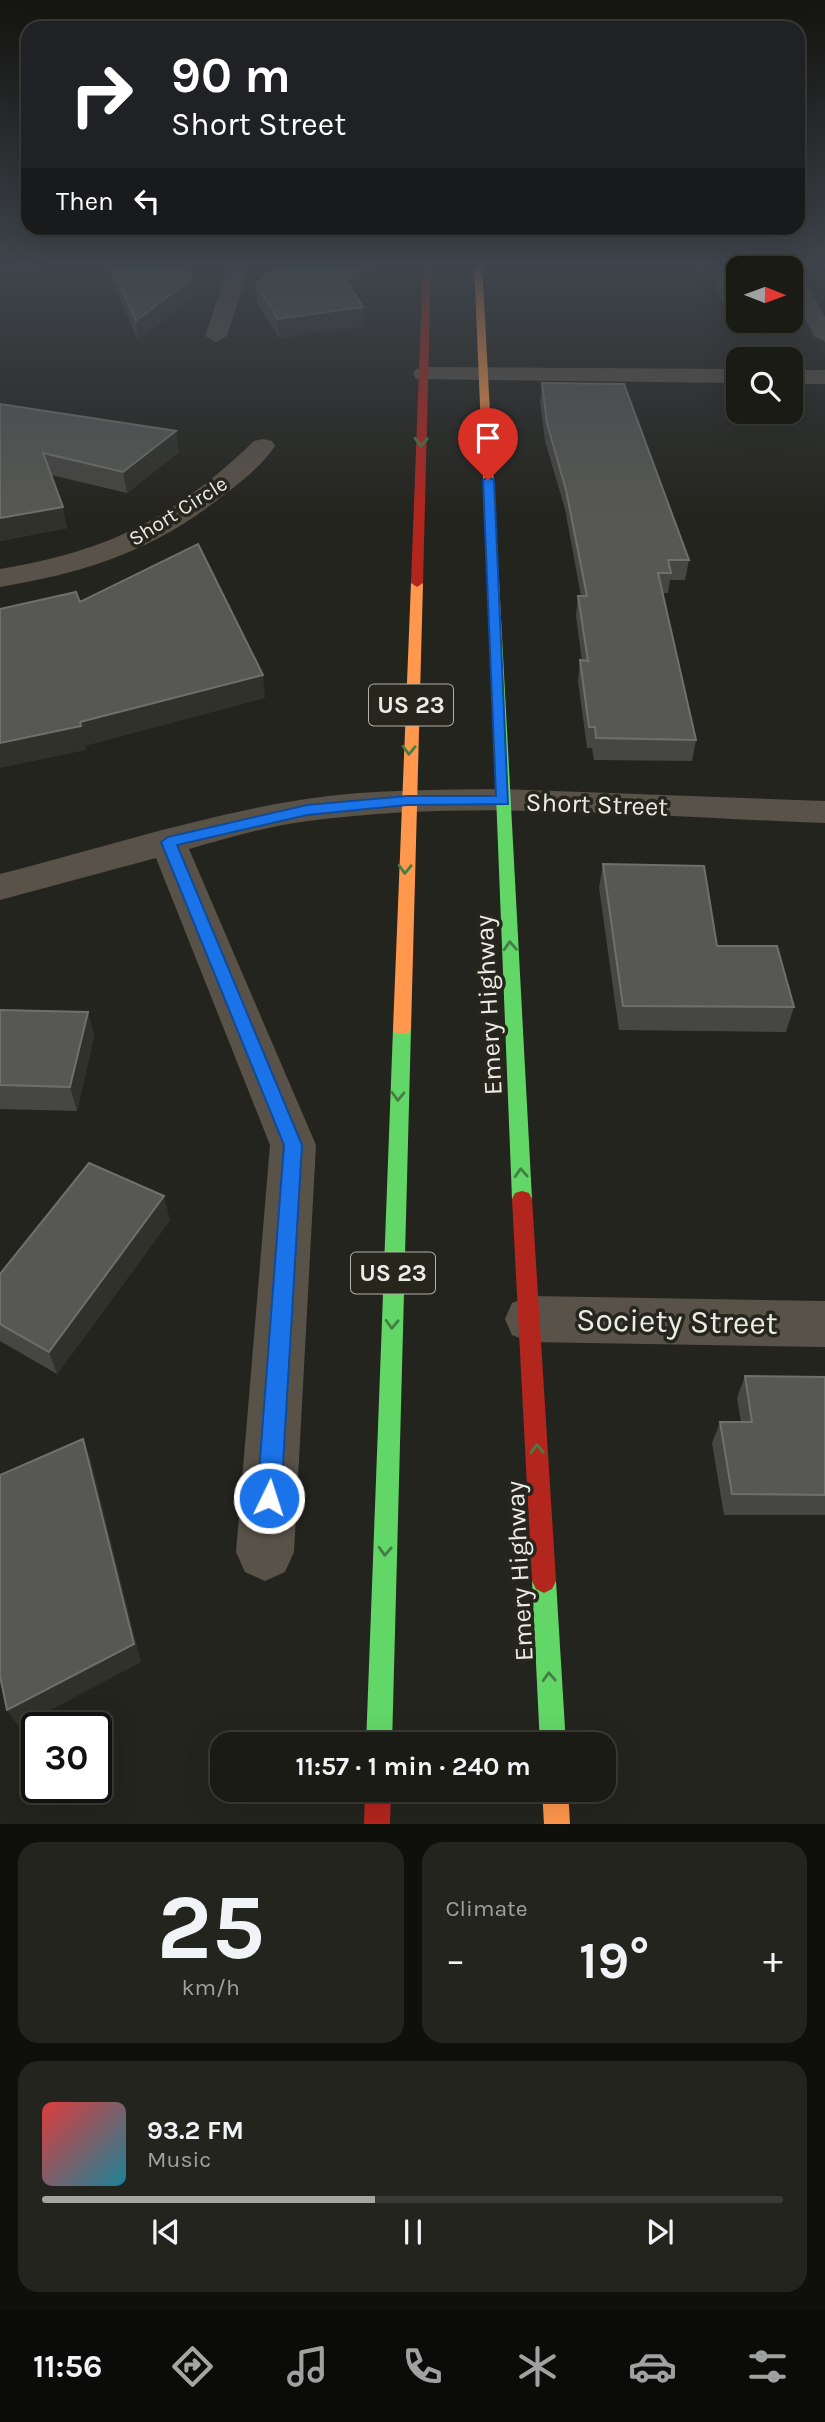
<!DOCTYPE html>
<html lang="en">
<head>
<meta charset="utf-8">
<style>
	body { margin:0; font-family:Karla,sans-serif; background:#24241f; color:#f1f3f6; height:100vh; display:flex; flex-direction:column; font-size:26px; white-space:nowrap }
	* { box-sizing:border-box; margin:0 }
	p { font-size:23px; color:#a0a1a1 }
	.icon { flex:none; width:38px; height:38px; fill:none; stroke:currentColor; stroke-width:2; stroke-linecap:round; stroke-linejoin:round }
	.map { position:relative; height:1824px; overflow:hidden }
	.details { display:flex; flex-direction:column; gap:18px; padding:18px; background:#0f0f0c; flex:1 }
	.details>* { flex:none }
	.top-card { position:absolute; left:21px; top:21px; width:784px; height:214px; border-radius:21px; box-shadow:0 7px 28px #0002,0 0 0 2px #393935; background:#202124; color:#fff; overflow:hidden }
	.needle { width:46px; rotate:91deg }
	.tools { position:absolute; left:726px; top:256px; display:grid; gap:14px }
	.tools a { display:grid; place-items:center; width:77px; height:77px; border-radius:14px; background:#1b1b16; box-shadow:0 7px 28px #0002,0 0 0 2px #393935; font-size:35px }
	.speed { position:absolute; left:21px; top:1712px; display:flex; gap:14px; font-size:35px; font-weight:700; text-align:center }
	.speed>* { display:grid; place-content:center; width:91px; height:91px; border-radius:50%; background:#1b1b16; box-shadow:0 7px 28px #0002,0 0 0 2px #393935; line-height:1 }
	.speed .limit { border:4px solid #111; border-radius:10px; background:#fff; color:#111 }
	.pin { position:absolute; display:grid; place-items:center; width:60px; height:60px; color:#fff; margin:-72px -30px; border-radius:50% 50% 50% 0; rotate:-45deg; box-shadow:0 0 7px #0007 }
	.pin .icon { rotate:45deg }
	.me { position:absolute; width:77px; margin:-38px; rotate:4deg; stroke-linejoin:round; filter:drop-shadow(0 0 5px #0008) }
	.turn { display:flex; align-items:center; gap:24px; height:147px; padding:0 35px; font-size:32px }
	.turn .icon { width:91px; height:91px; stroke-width:2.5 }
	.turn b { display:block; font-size:49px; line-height:60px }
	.then { display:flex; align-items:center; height:66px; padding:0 35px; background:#0003; gap:14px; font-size:26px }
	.big { font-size:52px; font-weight:700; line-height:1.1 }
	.details .card { flex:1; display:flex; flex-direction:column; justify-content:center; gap:10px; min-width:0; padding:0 24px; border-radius:21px; background:#24241f }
	.details .dial { align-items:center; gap:0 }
	.dial b { font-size:91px; line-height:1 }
	.song { display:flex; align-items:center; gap:21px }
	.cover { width:84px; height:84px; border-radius:10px; background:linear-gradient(135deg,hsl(0 70% 55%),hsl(190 70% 35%)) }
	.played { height:7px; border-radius:4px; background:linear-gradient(90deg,#a6a6a0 45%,#393935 45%) }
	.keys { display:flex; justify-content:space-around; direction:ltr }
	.heat { display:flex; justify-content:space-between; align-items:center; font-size:38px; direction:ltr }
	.details .tiles { flex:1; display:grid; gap:18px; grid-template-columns:1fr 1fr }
	.card:last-child { grid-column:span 2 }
	.trip { position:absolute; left:210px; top:1732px; width:406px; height:70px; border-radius:21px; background:#1b1b16; box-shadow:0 7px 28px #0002,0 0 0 2px #393935; font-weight:700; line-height:70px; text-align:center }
	.menu { display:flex; height:112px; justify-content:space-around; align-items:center; background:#0b0b09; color:#a0a1a1 }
	.menu .icon { width:49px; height:49px }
	.menu .current { color:#a6a6a0 }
	.menu b { font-size:32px; color:#f1f3f6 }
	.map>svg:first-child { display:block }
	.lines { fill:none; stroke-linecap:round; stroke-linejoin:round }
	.street { fill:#595249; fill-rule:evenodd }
	.fast { fill:#63d668; fill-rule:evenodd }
	.slow { fill:#ff974d; fill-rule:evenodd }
	.jam { fill:#b3261e; fill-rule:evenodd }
	.wall { fill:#464642 }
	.shaded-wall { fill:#31312c }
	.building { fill:#575854; stroke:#6f6f6b; stroke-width:2 }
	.oneway { stroke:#447e42 }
	.route { fill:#1a73e8; stroke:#114b97; stroke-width:2 }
	.labels { text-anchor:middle; stroke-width:7; stroke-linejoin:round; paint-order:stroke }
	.far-street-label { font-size:21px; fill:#ecece6; stroke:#26261c }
	.shield { fill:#26261c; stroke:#b1b1a9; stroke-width:2 }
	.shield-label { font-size:24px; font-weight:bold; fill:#ecece6 }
	.street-label { font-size:26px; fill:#ecece6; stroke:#26261c }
	.near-street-label { font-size:32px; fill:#ecece6; stroke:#26261c }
</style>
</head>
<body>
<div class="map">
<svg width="825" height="1824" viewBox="0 0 825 1824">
	<rect width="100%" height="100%" fill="#24241e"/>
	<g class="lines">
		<g class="street">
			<path d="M230 263H250L227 336 216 342 205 336Z"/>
			<path d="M791 267 801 273 825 317V342L814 336 791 292Z"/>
			<path d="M424 367 738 369V383L416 379 413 374 416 369Z"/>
			<rect x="791" y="370" width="34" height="14"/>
			<path d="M263 439 272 441 275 446C263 464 243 481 225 494 154 551 88 572 0 587V569C109 551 174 518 254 441Z"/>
			<path d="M503 789 825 801V823C654 817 479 799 308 821 268 826 228 838 189 849L316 1145 294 1552 285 1572 265 1581 245 1572 236 1552 270 1145 156 858 0 900V874C101 848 202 815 306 799 371 789 437 790 503 789Z"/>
			<path d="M530 1296 825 1301V1347L530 1342 512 1335 505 1319 512 1303Z"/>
		</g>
		<g class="fast">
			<path d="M495 614 501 618 532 1199 529 1205 522 1207 515 1205 512 1199 489 618Z"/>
			<path d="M402 1022 408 1024 411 1029 392 1745H366L393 1029 396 1024Z"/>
			<path d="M544 1569 552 1573 556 1581 566 1745H540L532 1581 536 1573Z"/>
		</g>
		<g class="slow">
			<path d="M474 263H482L501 618 495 622 489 618Z"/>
			<path d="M417 579 423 583 411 1029 408 1034H396L393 1029 411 583Z"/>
			<path d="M542 1790H568L570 1824H544Z"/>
		</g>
		<g class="jam">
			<path d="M423 263H431L423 583 417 587 411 583Z"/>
			<path d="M522 1191 529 1193 532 1199 556 1581 552 1589 544 1593 536 1589 532 1581 512 1199 515 1193Z"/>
			<path d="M365 1790H391L390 1824H364Z"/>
		</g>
	</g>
	<g class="wall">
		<path d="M105 263H184L192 278 194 297 138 340Z"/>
		<path d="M284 263H376V272L353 292 363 326 279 338 257 302 256 284Z"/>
		<path d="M694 263H765L738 268V316H729L708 271H700L695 265Z"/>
		<path d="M740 320H789L788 326H742Z"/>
		<path d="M542 383 689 560 685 580H670L668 593H663L696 740 692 761 594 760 592 748H587L578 681 580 660 582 661 576 616 578 596H581L565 509 545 441 540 401Z"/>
		<path d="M0 404 179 452 127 493 51 475 67 528 0 541Z"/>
		<path d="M603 864 717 946 794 1007 786 1032 619 1030 599 888Z"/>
		<path d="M0 1010 88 1012 94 1036 77 1111 0 1109Z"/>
		<path d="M170 1220 57 1374 0 1341V1274Z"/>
		<path d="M745 1376 825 1377V1515H724L712 1443 720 1422H741L737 1398Z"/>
	</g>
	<g class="shaded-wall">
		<path d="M366 263H376V272L347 299 346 280Z"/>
		<path d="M192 278 194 297 138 340 136 321Z"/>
		<path d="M363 307V326L279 338 278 319Z"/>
		<path d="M176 431 179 452 127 493 123 472Z"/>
		<path d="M63 507 67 528 0 541V518Z"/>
		<path d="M263 675 265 698 85 746 86 750 0 768V743Z"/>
		<path d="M88 1012 94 1036 77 1111 70 1087Z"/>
		<path d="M164 1196 170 1220 57 1374 49 1352Z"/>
		<path d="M83 1439 91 1460 141 1662 19 1727 7 1710Z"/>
	</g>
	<g class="building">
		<path d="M110 263H184L192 278 136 321Z"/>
		<path d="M284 263H366L346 280 363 307 278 319 256 284Z"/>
		<path d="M712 263H765L768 268H738V304H731Z"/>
		<path d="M542 383 624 384 689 560H668L671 573H658L696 740 596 738 595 727H589L580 660 588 661 578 596H587L566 490 547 423Z"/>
		<path d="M0 404 176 431 123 472 43 453 63 507 0 518Z"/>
		<path d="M198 544 263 675 80 722 81 726 0 743V609L76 592 80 602Z"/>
		<path d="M603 864 704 866 717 946H777L794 1007 623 1006Z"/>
		<path d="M0 1010 88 1012 70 1087 0 1085Z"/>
		<path d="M89 1163 164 1196 49 1352 0 1324V1274Z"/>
		<path d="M745 1376 825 1377V1495L732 1494 720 1422H752Z"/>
		<path d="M83 1439 134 1644 7 1710 0 1676V1475Z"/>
	</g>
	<defs><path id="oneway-chevron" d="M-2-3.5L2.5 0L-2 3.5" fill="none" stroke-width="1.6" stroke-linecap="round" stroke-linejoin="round" transform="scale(1.75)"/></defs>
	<g class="oneway">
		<use href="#oneway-chevron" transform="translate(421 442) rotate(92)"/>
		<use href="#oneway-chevron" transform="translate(409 750) rotate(92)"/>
		<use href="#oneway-chevron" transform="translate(405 869) rotate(92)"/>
		<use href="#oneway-chevron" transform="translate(510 946) rotate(-93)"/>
		<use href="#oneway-chevron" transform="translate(398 1096) rotate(92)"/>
		<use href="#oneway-chevron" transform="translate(521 1173) rotate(-93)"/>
		<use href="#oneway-chevron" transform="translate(392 1324) rotate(92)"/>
		<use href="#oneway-chevron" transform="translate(537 1449) rotate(-93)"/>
		<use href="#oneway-chevron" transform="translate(385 1551) rotate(92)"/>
		<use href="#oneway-chevron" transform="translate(549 1677) rotate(-93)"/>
	</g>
	<linearGradient id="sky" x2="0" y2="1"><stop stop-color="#141410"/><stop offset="0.51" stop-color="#3f454c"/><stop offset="1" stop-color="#3f454c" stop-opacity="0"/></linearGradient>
	<rect width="825" height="518" fill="url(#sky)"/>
	<path class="route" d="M488 477 494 480 508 804 407 805 307 815 177 845 302 1145 281 1498 277 1506 269 1510 261 1506 257 1498 284 1145 161 842 168 837 307 805 407 796H496L483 480Z"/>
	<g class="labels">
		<g class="far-street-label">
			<text transform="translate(178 511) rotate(-32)" y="7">Short Circle</text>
		</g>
		<g class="shield">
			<rect x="369" y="684.5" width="84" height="41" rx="5"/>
			<rect x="351" y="1252.5" width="84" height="41" rx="5"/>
		</g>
		<g class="shield-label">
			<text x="411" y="713">US 23</text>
			<text x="393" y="1281">US 23</text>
		</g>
		<g class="street-label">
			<text transform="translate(597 804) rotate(2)" y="9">Short Street</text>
			<text transform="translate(488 1005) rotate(-93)" y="9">Emery Highway</text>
			<text transform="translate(519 1571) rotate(-93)" y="9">Emery Highway</text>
		</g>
		<g class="near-street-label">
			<text transform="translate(677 1321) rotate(1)" y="11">Society Street</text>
		</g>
	</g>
</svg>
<div class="tools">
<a><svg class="needle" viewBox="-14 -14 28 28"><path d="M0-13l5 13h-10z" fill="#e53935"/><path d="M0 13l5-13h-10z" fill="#a0a1a1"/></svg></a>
<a><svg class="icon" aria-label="search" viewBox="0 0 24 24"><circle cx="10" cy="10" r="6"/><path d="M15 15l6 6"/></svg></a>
</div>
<div class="speed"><div class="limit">30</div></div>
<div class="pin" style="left:488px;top:480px;background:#d93025"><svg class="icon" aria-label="arrive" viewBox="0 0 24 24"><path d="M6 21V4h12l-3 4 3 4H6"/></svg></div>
<svg class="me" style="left:269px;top:1498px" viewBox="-20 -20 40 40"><circle r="17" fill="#1a73e8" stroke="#fff" stroke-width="3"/><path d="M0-11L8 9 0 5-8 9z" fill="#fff"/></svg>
<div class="trip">11:57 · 1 min · 240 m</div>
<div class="top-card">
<div class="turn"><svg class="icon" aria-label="right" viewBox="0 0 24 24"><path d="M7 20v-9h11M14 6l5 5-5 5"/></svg><div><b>90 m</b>Short Street</div></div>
<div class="then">Then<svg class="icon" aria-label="left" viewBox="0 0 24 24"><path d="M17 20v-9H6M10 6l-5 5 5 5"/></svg></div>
</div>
</div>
<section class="details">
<div class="tiles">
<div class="card dial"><b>25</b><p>km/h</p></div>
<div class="card"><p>Climate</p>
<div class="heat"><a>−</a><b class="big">19°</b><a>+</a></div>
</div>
<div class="card">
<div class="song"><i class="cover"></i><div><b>93.2 FM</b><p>Music</p></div></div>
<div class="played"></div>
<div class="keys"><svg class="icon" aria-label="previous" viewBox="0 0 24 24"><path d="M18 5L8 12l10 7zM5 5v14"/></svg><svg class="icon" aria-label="pause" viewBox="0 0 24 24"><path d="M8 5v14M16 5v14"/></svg><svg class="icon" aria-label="next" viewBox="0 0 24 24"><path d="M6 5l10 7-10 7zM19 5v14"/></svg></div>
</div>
</div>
</section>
<nav class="menu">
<b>11:56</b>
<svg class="icon current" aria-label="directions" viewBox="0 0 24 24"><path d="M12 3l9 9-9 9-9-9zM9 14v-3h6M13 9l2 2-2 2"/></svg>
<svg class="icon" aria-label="music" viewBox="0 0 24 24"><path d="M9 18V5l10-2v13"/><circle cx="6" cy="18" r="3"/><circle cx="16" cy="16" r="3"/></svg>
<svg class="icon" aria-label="phone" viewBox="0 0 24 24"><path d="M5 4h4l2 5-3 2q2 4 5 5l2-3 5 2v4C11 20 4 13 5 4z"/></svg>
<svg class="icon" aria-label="climate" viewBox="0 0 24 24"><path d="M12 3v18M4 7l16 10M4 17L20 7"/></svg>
<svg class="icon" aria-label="car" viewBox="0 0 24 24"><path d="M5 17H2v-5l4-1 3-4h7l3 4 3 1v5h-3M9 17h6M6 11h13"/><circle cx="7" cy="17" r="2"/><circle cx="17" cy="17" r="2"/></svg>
<svg class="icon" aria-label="filters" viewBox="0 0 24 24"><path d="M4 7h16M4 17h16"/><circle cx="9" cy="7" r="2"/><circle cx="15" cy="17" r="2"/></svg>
</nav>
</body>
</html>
